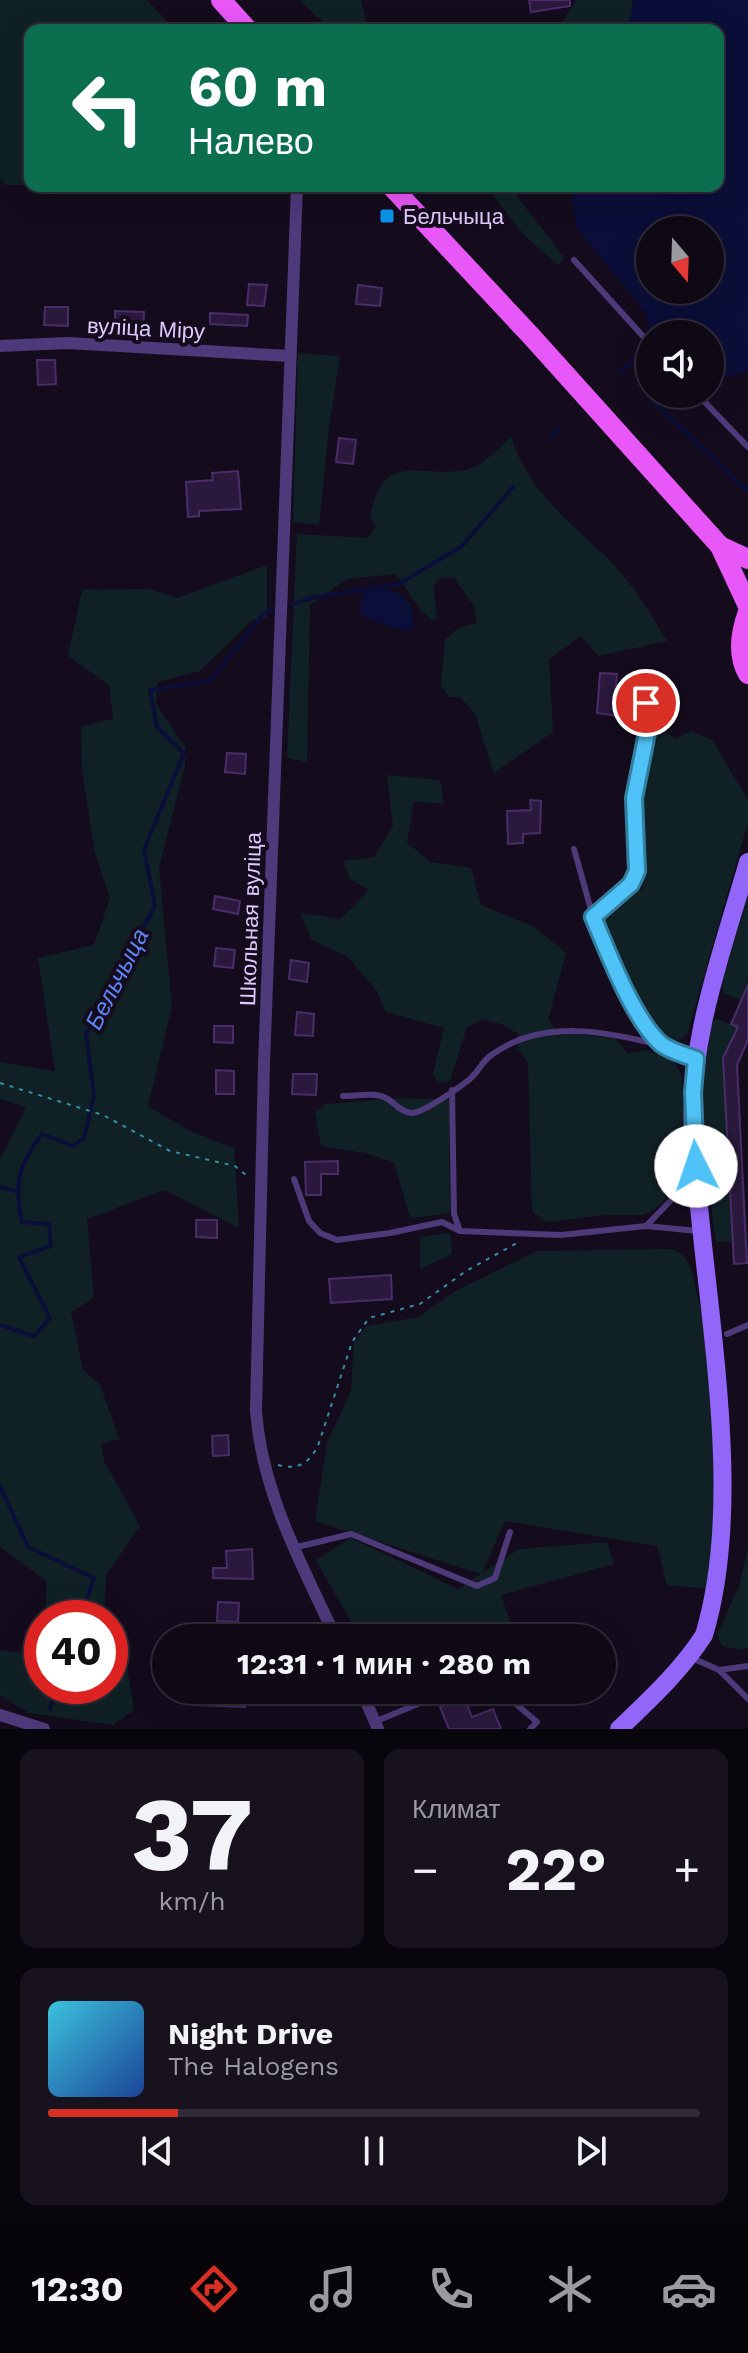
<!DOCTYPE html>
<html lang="ru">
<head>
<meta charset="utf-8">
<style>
	body { margin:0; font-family:"Work Sans",sans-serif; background:#18121f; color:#f1f3f6; height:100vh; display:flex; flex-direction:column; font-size:30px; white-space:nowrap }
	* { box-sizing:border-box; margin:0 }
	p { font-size:26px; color:#9b9aa1 }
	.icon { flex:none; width:44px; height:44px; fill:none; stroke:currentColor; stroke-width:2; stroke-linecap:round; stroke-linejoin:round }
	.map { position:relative; height:1729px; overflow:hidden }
	.drawer { display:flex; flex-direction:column; gap:20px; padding:20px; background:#08050c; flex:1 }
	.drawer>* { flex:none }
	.banner { position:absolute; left:24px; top:24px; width:700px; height:168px; border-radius:16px; box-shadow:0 8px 32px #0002,0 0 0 2px #2f2a35; background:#0b6e4f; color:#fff; overflow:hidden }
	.needle { width:52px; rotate:161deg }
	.buttons { position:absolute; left:636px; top:216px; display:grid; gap:16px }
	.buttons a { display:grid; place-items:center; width:88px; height:88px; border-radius:50%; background:#0f0916; box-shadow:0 8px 32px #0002,0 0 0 2px #2f2a35; font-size:40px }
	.speed { position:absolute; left:24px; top:1600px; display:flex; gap:16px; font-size:40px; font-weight:700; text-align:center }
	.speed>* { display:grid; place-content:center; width:104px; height:104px; border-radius:50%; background:#0f0916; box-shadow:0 8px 32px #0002,0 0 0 2px #2f2a35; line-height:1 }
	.speed .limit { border:12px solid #d22; background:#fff; color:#111 }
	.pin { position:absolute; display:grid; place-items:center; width:68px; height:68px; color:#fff; margin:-34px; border:4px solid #fff; border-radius:50%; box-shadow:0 2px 8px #0007 }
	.me { position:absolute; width:88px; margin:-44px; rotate:356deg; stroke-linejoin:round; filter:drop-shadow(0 0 6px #0008) }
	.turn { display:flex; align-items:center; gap:28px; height:168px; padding:0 32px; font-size:36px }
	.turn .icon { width:104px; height:104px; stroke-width:2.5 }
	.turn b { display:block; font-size:56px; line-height:68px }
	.big { font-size:60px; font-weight:700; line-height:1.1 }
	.drawer .card { flex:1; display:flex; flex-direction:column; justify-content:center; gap:12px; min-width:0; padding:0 28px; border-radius:16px; background:#18121f }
	.drawer .dial { align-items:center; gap:0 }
	.dial b { font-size:104px; line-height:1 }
	.song { display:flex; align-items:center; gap:24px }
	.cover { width:96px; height:96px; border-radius:12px; background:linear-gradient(135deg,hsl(190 70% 55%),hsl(220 70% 35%)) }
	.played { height:8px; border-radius:4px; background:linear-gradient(90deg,#d93025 20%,#2f2a35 20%) }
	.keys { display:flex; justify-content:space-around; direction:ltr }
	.heat { display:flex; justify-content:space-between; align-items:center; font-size:44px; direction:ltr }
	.drawer .tiles { flex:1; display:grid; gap:20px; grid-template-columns:1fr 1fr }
	.card:last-child { grid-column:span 2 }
	.trip { position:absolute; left:152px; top:1624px; width:464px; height:80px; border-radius:40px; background:#0f0916; box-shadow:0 8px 32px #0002,0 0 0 2px #2f2a35; font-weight:700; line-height:80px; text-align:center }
	.dock { display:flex; height:128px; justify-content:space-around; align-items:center; background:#060409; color:#9b9aa1 }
	.dock .icon { width:56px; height:56px }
	.dock .active { color:#d93025 }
	.dock b { font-size:36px; color:#f1f3f6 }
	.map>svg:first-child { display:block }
	.green { fill:#102126 }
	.water { fill:#0b0e38; fill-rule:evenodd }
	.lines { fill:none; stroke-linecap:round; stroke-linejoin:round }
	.stream { stroke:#0b0e38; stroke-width:4 }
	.building { fill:#2a193d; stroke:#492c68; stroke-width:2 }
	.path { stroke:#328fa9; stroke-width:2; stroke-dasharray:4 6; stroke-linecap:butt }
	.lane { stroke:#4e397a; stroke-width:6 }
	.street { stroke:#4e397a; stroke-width:12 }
	.secondary { stroke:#9266f8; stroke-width:18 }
	.primary { stroke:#e857f7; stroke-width:20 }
	.route-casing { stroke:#337fa1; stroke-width:20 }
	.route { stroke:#4fc3f7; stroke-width:14 }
	.poi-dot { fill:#0a94e9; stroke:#140c1d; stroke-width:3 }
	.labels { text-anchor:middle; stroke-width:8; stroke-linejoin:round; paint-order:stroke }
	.poi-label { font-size:22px; fill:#decafd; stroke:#140c1d; text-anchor:start }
	.street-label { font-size:22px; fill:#decafd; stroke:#140c1d }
	.water-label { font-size:24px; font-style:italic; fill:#5d85f8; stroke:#140c1d }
</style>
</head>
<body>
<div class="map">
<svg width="748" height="1729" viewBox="0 0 748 1729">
	<rect width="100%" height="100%" fill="#140c1d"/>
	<g class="green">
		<path d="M0 0H147L175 30H30V179L22 185H6L0 179Z"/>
		<path d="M300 0H361L368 30H331Z"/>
		<path d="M576 0H633L628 30H548L560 26Z"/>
		<path d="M486 186H516L517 196 565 259 558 265 524 235Z"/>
		<path d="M298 353 340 356 329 428 319 525 293 522Z"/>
		<path d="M511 437C530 496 573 523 614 565 635 587 651 615 667 641L598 656 581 636 549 659 553 732 494 773 475 714 460 697H449L441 686 445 640 458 628 477 623 474 606 454 578H442L433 585 437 618 432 620 420 609 396 574 347 579 310 605 307 762 287 758 297 534 368 538 376 527 370 516C384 452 414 476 459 471 481 469 496 451 511 437Z"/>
		<path d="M267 565V618L252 620 200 671 158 682 156 704 185 747V765L159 868 172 1007 148 1106 190 1131 234 1148 239 1228 165 1190 87 1219 94 1298 71 1312 83 1370 100 1384 119 1439 101 1444 104 1461 140 1526 106 1575 104 1618H45L47 1581 0 1547V1159L26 1107 0 1099V1062L55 1071 38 958 94 945 110 898 95 853 82 771 81 726 113 719 109 685 68 656 82 590 150 589 177 598Z"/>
		<path d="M663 729 675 739 691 731 712 740 745 795 748 801V822L687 1035 672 1044C641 1032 616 952 604 922 614 904 623 897 642 889L638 801 652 733Z"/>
		<path d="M387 775 440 780 444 804 414 801 407 843 431 862 471 868 481 905 533 926 566 953 548 1020 560 1035 573 1034 615 1038 627 1053 647 1050 672 1060 681 1074 687 1159 681 1180 659 1206 643 1215H605L546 1222 532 1211 528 1063 518 1048V1034L502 1024 482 1020 467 1027 450 1081 439 1083 433 1074 444 1028 386 1012 377 991 348 957 312 940 300 913 341 919 369 890 350 879 344 861 374 857 393 826Z"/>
		<path d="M748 895V980L742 1000 724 994 722 983Z"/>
		<path d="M717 1019 738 1027 723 1058 732 1241 716 1242 701 1131V1094L712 1022Z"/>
		<path d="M400 1098 449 1100 450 1213 410 1218 394 1163 366 1153 321 1146 315 1112 326 1104Z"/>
		<path d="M450 1233 452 1254 420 1269V1237Z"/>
		<path d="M672 1249 683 1255 691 1268 713 1364 723 1432 712 1589 667 1585 657 1546 505 1521 482 1573 519 1549 607 1542 614 1564 501 1595 515 1638H360L316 1560 351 1538 458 1589 481 1574 315 1521 327 1443 351 1391 354 1343 366 1326 418 1317 454 1292 537 1251Z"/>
		<path d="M748 1547V1647L742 1650 722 1646 717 1635 739 1587Z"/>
		<path d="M42 1640V1686H110V1645L124 1647 134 1710 113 1725 29 1713 0 1695V1650L39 1656Z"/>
	</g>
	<g class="water">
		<path d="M633 0H748V369C735 377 725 380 710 375V334H654L649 329 645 313 635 299 577 229 572 197 573 186H718V30H628ZM650 230H710V290H650Z"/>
		<path d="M374 586C400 593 416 596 413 628L409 631 396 629 363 616 360 611 364 588Z"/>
	</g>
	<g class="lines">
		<g class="stream">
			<path d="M636 358 643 370 645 393 748 492"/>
			<path d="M621 371 642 353"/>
			<path d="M550 439 559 429"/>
			<path d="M293 604 315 597 399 584 462 546 513 487"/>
			<path d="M0 1187 16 1191"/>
			<path d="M0 1325 34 1336 50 1318 19 1257 51 1246 49 1224 22 1222C14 1183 18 1166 42 1134L73 1146 84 1138 94 1095 86 1034 155 906 144 850 184 753 157 727 150 690 210 681 264 613 272 610"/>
			<path d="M0 1486 28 1547 94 1578 80 1618"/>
			<path d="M50 1709 57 1686"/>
		</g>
	</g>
	<g class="building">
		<path d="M529 0H570V6L531 12Z"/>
		<path d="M249 284 267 285 264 306 247 305Z"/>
		<path d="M358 285 382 288 380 306 356 304Z"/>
		<path d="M45 307H68V326L44 325Z"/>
		<path d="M115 311 144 312 143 332 115 331Z"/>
		<path d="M210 313 248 315 247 326 210 324Z"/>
		<path d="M37 360H55L56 384 38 385Z"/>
		<path d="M339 438 356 440 353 464 336 462Z"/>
		<path d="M238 471 241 509 199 511V516L188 517 186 482 213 480 212 473Z"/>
		<path d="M600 673 617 674 615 697 641 701 639 719 597 713Z"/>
		<path d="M227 753 246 754 245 774 225 772Z"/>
		<path d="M530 800 541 801 540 833 523 834V843L508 844 507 811 531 810Z"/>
		<path d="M215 896 240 901 238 914 213 909Z"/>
		<path d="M216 948 235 950 233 968 214 966Z"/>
		<path d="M291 960 309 963 307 982 289 979Z"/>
		<path d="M748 985V1040L737 1065 747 1263 734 1264 723 1058 738 1027 731 1024Z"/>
		<path d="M297 1012 314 1014 313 1036 295 1035Z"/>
		<path d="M214 1026H233V1043L214 1042Z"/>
		<path d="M216 1070 234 1071V1094H216Z"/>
		<path d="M293 1074H317L316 1095 292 1094Z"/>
		<path d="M338 1161V1174H321V1195H306L305 1162Z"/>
		<path d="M196 1220H217V1238L196 1237Z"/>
		<path d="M391 1275 392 1299 331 1303 329 1279Z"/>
		<path d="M228 1435 229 1455 213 1456 212 1436Z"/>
		<path d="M252 1549 253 1579 213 1578V1568H227L226 1551Z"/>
		<path d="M218 1602 239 1603 238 1622 217 1621Z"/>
		<path d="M198 1690H245V1707L198 1705Z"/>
		<path d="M464 1697 472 1717 493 1709 501 1729H449L440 1707Z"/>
	</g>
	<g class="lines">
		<g class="path">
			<path d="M0 1083 103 1115 170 1151 235 1166 247 1176"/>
			<path d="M278 1465C298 1470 308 1464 318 1446L352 1342 369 1318 420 1304 466 1271 517 1243"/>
		</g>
		<g class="lane">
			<path d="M574 260 650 344"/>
			<path d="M697 394 748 447"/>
			<path d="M646 703 649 723 634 798 635 878 593 917C606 949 636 1026 663 1046 670 1051 683 1054 692 1058"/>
			<path d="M574 849 593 917"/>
			<path d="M452 1090 454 1214 460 1231 561 1235 646 1226 698 1231"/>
			<path d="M343 1096C355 1096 375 1092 386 1098 394 1102 401 1113 412 1113 423 1113 460 1087 470 1079 478 1072 482 1062 490 1056 541 1018 607 1031 663 1046"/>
			<path d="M294 1179 309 1221 320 1233 337 1240 390 1233 442 1222 460 1231"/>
			<path d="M647 1225 682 1189 692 1173"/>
			<path d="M727 1334 748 1325"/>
			<path d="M293 1548 351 1534 477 1586 495 1578 510 1532"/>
			<path d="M692 1658 719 1670 748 1699"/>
			<path d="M719 1670 748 1666"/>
			<path d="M500 1690 537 1722 530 1729"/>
			<path d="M374 1722 452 1690"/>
		</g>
		<g class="street">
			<path d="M297 186 264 1064 256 1411C262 1493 302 1565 336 1638"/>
			<path d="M0 346 68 343 290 356"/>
			<path d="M361 1690 378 1729"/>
			<path d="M0 1715 44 1729"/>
		</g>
		<path class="secondary" d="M619 1729C649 1700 681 1671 704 1635 748 1490 701 1289 693 1133 688 1040 723 950 748 862"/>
		<g class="primary">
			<path d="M221 0 248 30"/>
			<path d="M391 186 532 337 720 546 748 606"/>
			<path d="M720 546 748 559"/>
			<path d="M748 612C741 631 737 655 748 674"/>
		</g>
	</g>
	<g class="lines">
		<g class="route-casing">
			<path id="route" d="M646 703 649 723 634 798 637 871 631 884 593 917C608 952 633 1019 661 1044 670 1051 685 1055 696 1059L693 1092 696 1166"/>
		</g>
		<use href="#route" class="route"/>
	</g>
	<rect class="poi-dot" x="379" y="208" width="16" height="16" rx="4"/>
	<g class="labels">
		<g class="poi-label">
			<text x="403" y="224">Бельчыца</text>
		</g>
		<g class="street-label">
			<text transform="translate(146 328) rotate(3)" y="8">вуліца Міру</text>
			<text transform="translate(250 919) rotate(-88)" y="8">Школьная вуліца</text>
		</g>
		<g class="water-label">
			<text transform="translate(117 979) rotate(-63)" y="8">Бельчыца</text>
		</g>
	</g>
</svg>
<div class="buttons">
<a><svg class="needle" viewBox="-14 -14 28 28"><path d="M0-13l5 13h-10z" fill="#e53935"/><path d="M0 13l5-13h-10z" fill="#9b9aa1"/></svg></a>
<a><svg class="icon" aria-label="sound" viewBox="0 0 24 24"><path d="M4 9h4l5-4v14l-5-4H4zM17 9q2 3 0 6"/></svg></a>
</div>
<div class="speed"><div class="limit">40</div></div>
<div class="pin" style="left:646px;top:703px;background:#d93025"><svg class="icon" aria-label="arrive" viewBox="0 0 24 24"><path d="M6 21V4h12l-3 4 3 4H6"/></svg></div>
<svg class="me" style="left:696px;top:1166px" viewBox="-20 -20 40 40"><circle r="19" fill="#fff"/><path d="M0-13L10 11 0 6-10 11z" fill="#4fc3f7"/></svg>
<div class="trip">12:31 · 1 мин · 280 m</div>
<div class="banner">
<div class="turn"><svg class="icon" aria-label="left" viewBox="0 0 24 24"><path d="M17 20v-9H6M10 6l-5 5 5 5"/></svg><div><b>60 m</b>Налево</div></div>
</div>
</div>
<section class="drawer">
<div class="tiles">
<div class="card dial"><b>37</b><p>km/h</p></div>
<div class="card"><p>Климат</p>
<div class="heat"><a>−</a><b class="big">22°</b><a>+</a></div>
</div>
<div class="card">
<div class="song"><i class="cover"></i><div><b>Night Drive</b><p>The Halogens</p></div></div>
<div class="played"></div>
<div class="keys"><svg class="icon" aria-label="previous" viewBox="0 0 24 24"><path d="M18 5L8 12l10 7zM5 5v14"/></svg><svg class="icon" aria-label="pause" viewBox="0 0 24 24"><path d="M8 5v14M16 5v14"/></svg><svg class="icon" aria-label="next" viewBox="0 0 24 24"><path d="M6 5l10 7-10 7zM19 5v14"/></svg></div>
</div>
</div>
</section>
<nav class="dock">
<b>12:30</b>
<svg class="icon active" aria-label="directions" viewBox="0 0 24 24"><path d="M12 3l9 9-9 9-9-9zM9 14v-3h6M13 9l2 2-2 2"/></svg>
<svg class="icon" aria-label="music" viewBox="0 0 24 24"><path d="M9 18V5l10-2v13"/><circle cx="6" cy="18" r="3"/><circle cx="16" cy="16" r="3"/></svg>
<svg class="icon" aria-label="phone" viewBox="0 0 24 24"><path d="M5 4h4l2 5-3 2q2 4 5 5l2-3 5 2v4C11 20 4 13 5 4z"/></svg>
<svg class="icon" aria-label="climate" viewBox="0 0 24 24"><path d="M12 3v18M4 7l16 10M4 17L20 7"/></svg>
<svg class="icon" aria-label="car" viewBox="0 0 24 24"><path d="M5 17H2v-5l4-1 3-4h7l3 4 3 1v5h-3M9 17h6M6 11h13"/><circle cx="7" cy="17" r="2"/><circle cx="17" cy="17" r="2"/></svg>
</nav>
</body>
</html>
